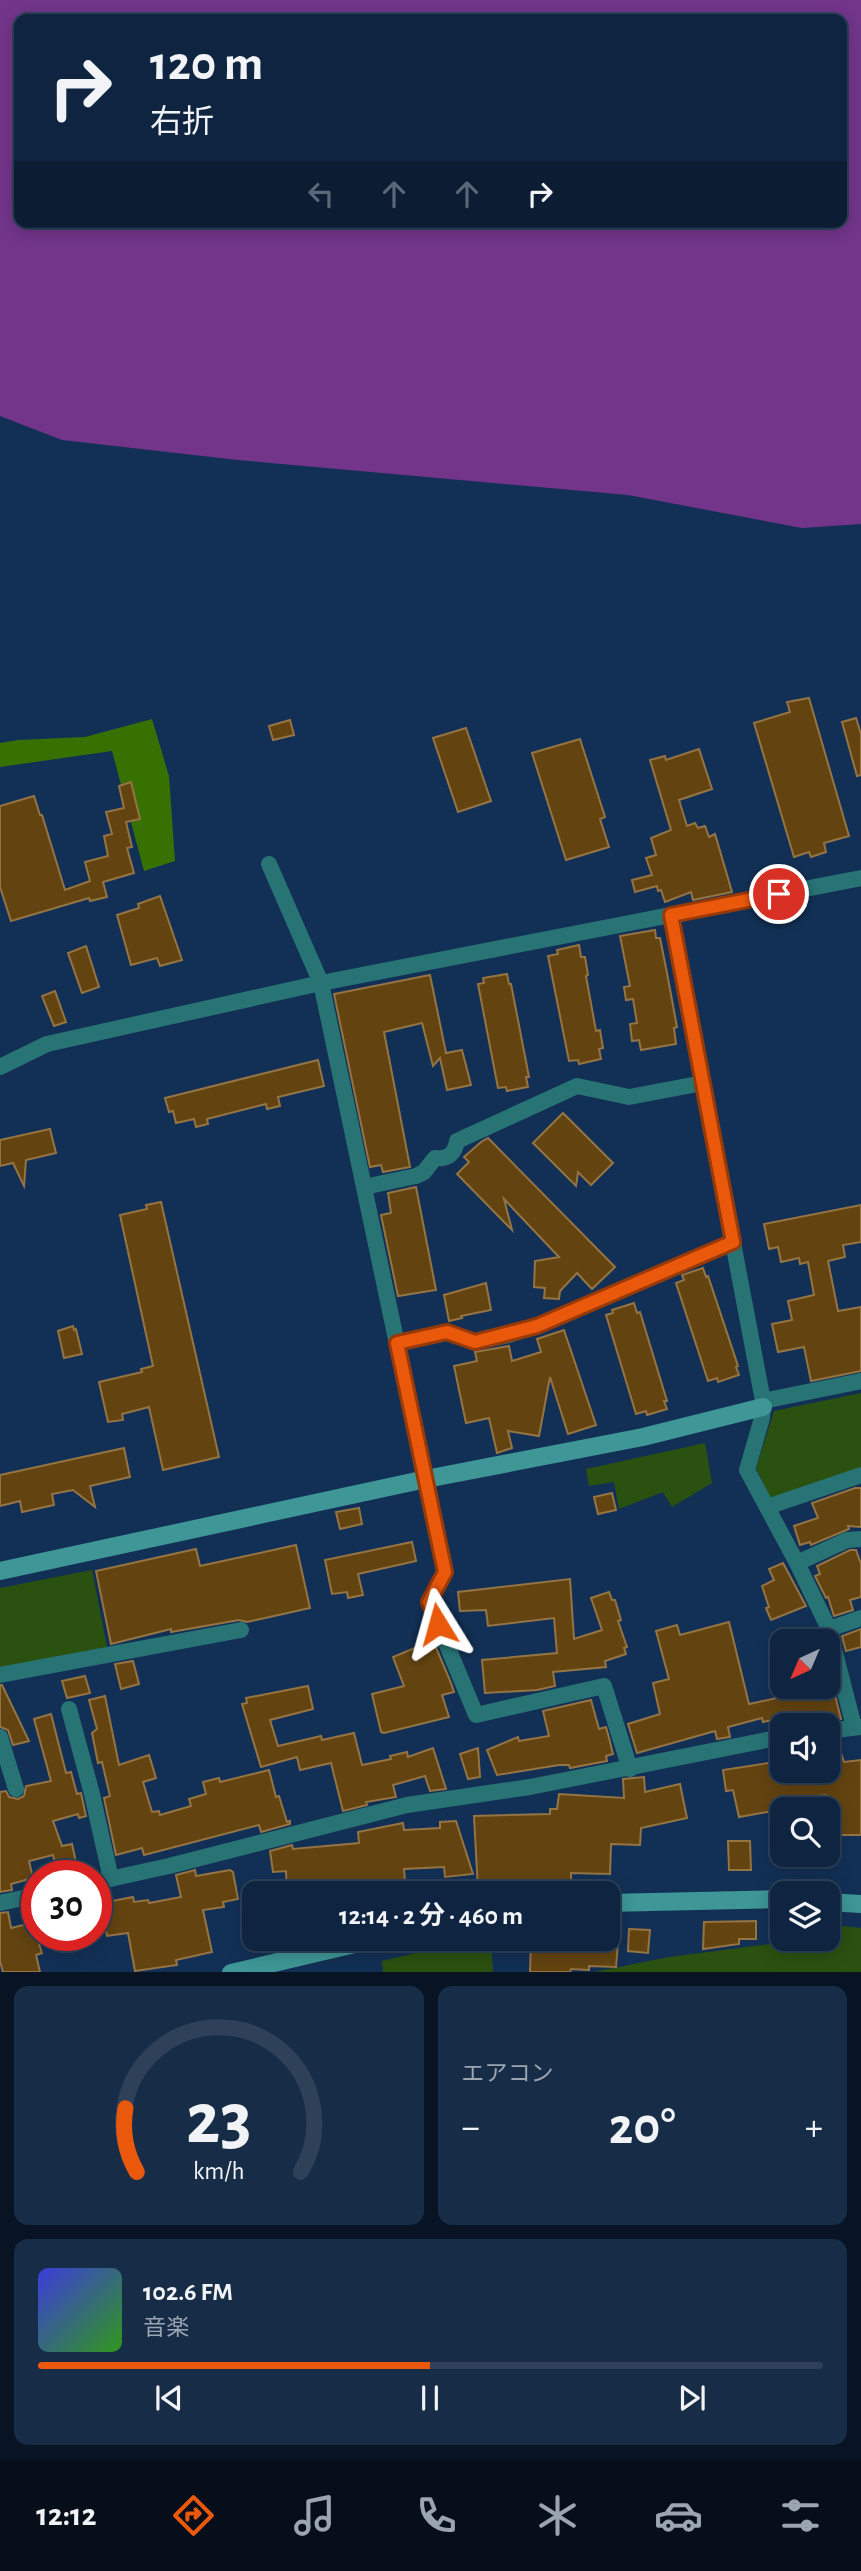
<!DOCTYPE html>
<html lang="ja">
<head>
<meta charset="utf-8">
<style>
	body { margin:0; font-family:"Alegreya Sans","Noto Sans JP",sans-serif; background:#172c47; color:#f1f3f6; height:100vh; display:flex; flex-direction:column; font-size:26px; white-space:nowrap }
	* { box-sizing:border-box; margin:0 }
	p { font-size:23px; color:#9ba4b1 }
	.icon { flex:none; width:38px; height:38px; fill:none; stroke:currentColor; stroke-width:2; stroke-linecap:round; stroke-linejoin:round }
	.map { position:relative; height:1972px; overflow:hidden }
	.details { display:flex; flex-direction:column; gap:14px; padding:14px; background:#081423; flex:1 }
	.details>* { flex:none }
	.banner { position:absolute; left:14px; top:14px; width:833px; height:214px; border-radius:14px; box-shadow:0 4px 18px #0003,0 0 0 2px #2e4159; background:#0e2440; color:#f1f3f6; overflow:hidden }
	.needle { width:46px; rotate:224deg }
	.controls { position:absolute; left:770px; top:1629px; display:grid; gap:14px }
	.controls a { display:grid; place-items:center; width:70px; height:70px; border-radius:14px; background:#0e2440; box-shadow:0 4px 18px #0003,0 0 0 2px #2e4159; font-size:35px }
	.speed { position:absolute; left:21px; top:1860px; display:flex; gap:14px; font-size:35px; font-weight:700; text-align:center }
	.speed>* { display:grid; place-content:center; width:91px; height:91px; border-radius:50%; background:#0e2440; box-shadow:0 4px 18px #0003,0 0 0 2px #2e4159; line-height:1 }
	.speed .limit { border:10px solid #d22; background:#fff; color:#111 }
	.pin { position:absolute; display:grid; place-items:center; width:60px; height:60px; color:#fff; margin:-30px; border:4px solid #fff; border-radius:50%; box-shadow:0 2px 7px #0007 }
	.me { position:absolute; width:77px; margin:-38px; rotate:352deg; stroke-linejoin:round; filter:drop-shadow(0 0 5px #0008) }
	.turn { display:flex; align-items:center; gap:24px; height:147px; padding:0 21px; font-size:32px }
	.turn .icon { width:91px; height:91px; stroke-width:2.5 }
	.turn b { display:block; font-size:49px; line-height:60px }
	.lanes { display:flex; align-items:center; height:66px; padding:0 21px; background:#0003; justify-content:center; gap:35px; direction:ltr }
	.lanes .off { opacity:.35 }
	.big { font-size:52px; font-weight:700; line-height:1.1 }
	.details .widget { flex:1; display:flex; flex-direction:column; justify-content:center; gap:10px; min-width:0; padding:0 24px; border-radius:14px; background:#172c47 }
	.details .dial { align-items:center; gap:0 }
	.dial svg { height:182px; overflow:visible; fill:none; stroke:#2e4159; stroke-width:7; stroke-linecap:round; text-anchor:middle }
	.dial text { fill:#f1f3f6; stroke:none }
	.song { display:flex; align-items:center; gap:21px }
	.cover { width:84px; height:84px; border-radius:10px; background:linear-gradient(135deg,hsl(240 70% 55%),hsl(110 70% 35%)) }
	.played { height:7px; border-radius:4px; background:linear-gradient(90deg,#ea580c 50%,#2e4159 50%) }
	.keys { display:flex; justify-content:space-around; direction:ltr }
	.heat { display:flex; justify-content:space-between; align-items:center; font-size:38px; direction:ltr }
	.details .tiles { flex:1; display:grid; gap:14px; grid-template-columns:1fr 1fr }
	.widget:last-child { grid-column:span 2 }
	.trip { position:absolute; left:242px; top:1881px; width:378px; height:70px; border-radius:14px; background:#0e2440; box-shadow:0 4px 18px #0003,0 0 0 2px #2e4159; font-weight:700; line-height:70px; text-align:center }
	.tab-bar { display:flex; height:112px; justify-content:space-around; align-items:center; background:#060e1a; color:#9ba4b1 }
	.tab-bar .icon { width:49px; height:49px }
	.tab-bar .current { color:#ea580c }
	.tab-bar b { font-size:32px; color:#f1f3f6 }
	.map>svg:first-child { display:block }
	.green { fill:#2b5110 }
	.forest { fill:#377102 }
	.water { fill:#72358a; fill-rule:evenodd }
	.building { fill:#634411; stroke:#957444; stroke-width:2 }
	.lines { fill:none; stroke-linecap:round; stroke-linejoin:round }
	.street { stroke:#287475; stroke-width:16 }
	.secondary { stroke:#3e9696; stroke-width:18 }
	.route-casing { stroke:#983908; stroke-width:18 }
	.route { stroke:#ea580c; stroke-width:12 }
</style>
</head>
<body>
<div class="map">
<svg width="861" height="1973" viewBox="0 0 861 1973">
	<rect width="100%" height="100%" fill="#123056"/>
	<g class="green">
		<path d="M861 1393V1470L770 1498 756 1468 774 1411Z"/>
		<path d="M705 1443 712 1483 672 1507 663 1492 619 1509 614 1482 589 1486 586 1469Z"/>
		<path d="M92 1570 107 1647 0 1668V1588Z"/>
		<path d="M833 1925 861 1928V1972H594L669 1957 800 1940 828 1939Z"/>
		<path d="M476 1939H491L493 1972H383L382 1961Z"/>
	</g>
	<path class="forest" d="M152 719 169 776 175 861 144 871 112 751 0 767V743L18 740 85 737Z"/>
	<path class="water" d="M0 0H861V524L802 528 628 495 238 460 62 440 0 416ZM19 19H842V222H19Z"/>
	<g class="building">
		<path d="M809 698 849 836 824 843 826 852 811 857 809 852 794 857 754 723 790 712 787 702Z"/>
		<path d="M856 718 861 734V775L857 776 842 722Z"/>
		<path d="M290 720 294 735 273 740 269 726Z"/>
		<path d="M466 728 491 801 458 812 433 738Z"/>
		<path d="M580 739 605 817 600 819 609 847 566 860 532 753Z"/>
		<path d="M699 749 712 789 679 800 687 826 695 823 698 828 705 826 709 837 715 834 732 892 693 900 691 892 665 902 661 890 658 891 657 886 635 892 632 880 652 875 646 858 656 855 651 838 671 830 650 760 665 756 666 760Z"/>
		<path d="M131 782 140 819 126 822 132 847 127 848 134 873 103 882 107 897 90 901 89 898 11 921 0 887V806L34 796 40 815H42L65 890 90 881 85 862 108 856 104 836 112 834 106 812 124 808 119 786Z"/>
		<path d="M160 896 182 960 160 966 157 958 131 965 117 915 139 908 138 904Z"/>
		<path d="M655 930 656 938H660L667 973 677 1027 674 1028 676 1044 641 1050 639 1040 632 1041 630 1024 637 1023 633 999 626 1000 624 987 630 986 620 936Z"/>
		<path d="M579 945 581 957H585L588 975 586 976 596 1031 600 1030 603 1048 599 1049 601 1059 579 1064 578 1060 569 1061 548 956 558 954 557 950Z"/>
		<path d="M86 946 99 987 82 993 68 953Z"/>
		<path d="M507 974 509 984H511L529 1077H526L528 1087 507 1091 506 1087 498 1088 478 984 484 983 483 978Z"/>
		<path d="M430 975 446 1053 462 1050 471 1085 447 1090 440 1058 433 1066 422 1023 384 1032 410 1167 383 1172 381 1165 370 1167 334 994Z"/>
		<path d="M55 991 66 1022 54 1026 42 996Z"/>
		<path d="M318 1060 324 1086 278 1097 280 1106 267 1109 266 1104 207 1119 208 1124 196 1127 194 1119 176 1123 173 1111 169 1112 165 1098Z"/>
		<path d="M563 1113 613 1163 591 1185 578 1172 576 1186 533 1143Z"/>
		<path d="M50 1129 56 1153 26 1160 24 1186 13 1163 0 1166V1140Z"/>
		<path d="M488 1138 615 1267 592 1289 577 1273 560 1291 559 1299 544 1298 545 1288 534 1287 535 1261 559 1257 504 1199 512 1230 457 1174 469 1162 464 1157 481 1142Z"/>
		<path d="M416 1187 436 1290 398 1296 381 1215 391 1213 388 1193Z"/>
		<path d="M161 1202 219 1457 163 1470 149 1407 122 1414 123 1420 108 1422 99 1382 142 1372 141 1369 153 1366 120 1215 147 1209 146 1205Z"/>
		<path d="M861 1205V1242L843 1245 845 1257 828 1261 838 1311 861 1307V1371L811 1381 804 1347 778 1352 772 1324 792 1320 788 1301 814 1295 808 1262 800 1264 799 1258 781 1262 778 1247 769 1249 764 1224Z"/>
		<path d="M703 1268 706 1277 708 1276 738 1366 736 1367 739 1375 718 1382 717 1378 708 1381 676 1283 684 1280 682 1275Z"/>
		<path d="M486 1283 491 1310 461 1316 462 1318 449 1321 444 1295Z"/>
		<path d="M634 1303 637 1313 640 1312 667 1401H664L667 1409 647 1415 646 1411 636 1414 606 1315 613 1313 612 1310Z"/>
		<path d="M73 1326 74 1330 76 1329 82 1354 64 1358 58 1331Z"/>
		<path d="M564 1330 596 1425 568 1434 550 1377 539 1436 508 1431 512 1448 497 1453 489 1418 466 1423 454 1366 477 1361 475 1352 509 1346 512 1361 541 1352 537 1339Z"/>
		<path d="M124 1448 130 1477 90 1486 95 1507 73 1490 52 1494 54 1505 22 1512 20 1501 0 1506V1475Z"/>
		<path d="M855 1488H861V1527L848 1526 849 1529 811 1545 810 1542 800 1545 794 1526 818 1518 812 1503Z"/>
		<path d="M612 1493 616 1510 598 1514 594 1497Z"/>
		<path d="M359 1508 362 1524 340 1529 336 1512Z"/>
		<path d="M412 1542 416 1561 358 1574 363 1595 348 1598 347 1592 332 1594 325 1560Z"/>
		<path d="M296 1545 310 1608 247 1622 239 1620 171 1632V1629L111 1644 96 1571 196 1549 200 1566Z"/>
		<path d="M850 1550H856L861 1564V1597L850 1600 853 1610 834 1616 828 1597 826 1598 815 1576 820 1574 817 1566Z"/>
		<path d="M783 1563 806 1606 771 1620 766 1608 769 1607 762 1586 774 1580 769 1569Z"/>
		<path d="M570 1579 574 1639 602 1630 591 1598 609 1592 612 1600H615L621 1620 618 1621 627 1647 624 1648 626 1654 605 1661 606 1667 553 1672 555 1686 537 1690 485 1693 482 1660 557 1653 554 1618 488 1626 486 1610 460 1611 458 1592Z"/>
		<path d="M729 1622 749 1704 804 1692 803 1687H833L841 1719 812 1725 810 1712 763 1722 762 1718 728 1727 730 1737 717 1739 715 1731 637 1753 628 1724 660 1714 653 1683 669 1679 656 1631 677 1625 680 1635Z"/>
		<path d="M861 1629V1647L846 1651 842 1636Z"/>
		<path d="M424 1644 425 1646 432 1644 435 1645 451 1683 454 1692 442 1695 449 1717 384 1733 381 1732 372 1694 404 1686 393 1657Z"/>
		<path d="M133 1661 139 1684 121 1689 115 1664Z"/>
		<path d="M85 1676 90 1693 67 1698 62 1681Z"/>
		<path d="M0 1685H2L29 1741 13 1745 8 1730 0 1727Z"/>
		<path d="M308 1686 313 1709 270 1720 278 1746 321 1736 322 1740 354 1733 362 1765 391 1759 390 1756 407 1752 408 1757 433 1748 446 1789 430 1791 425 1776 393 1785 396 1797 366 1802 367 1805 343 1811 331 1763 300 1770 297 1757 261 1767 242 1704 247 1703 246 1698Z"/>
		<path d="M105 1696 119 1765 149 1755 156 1778 143 1782 152 1812 159 1811 160 1815 191 1806 189 1799 206 1794 203 1782 219 1778 220 1782 269 1770 276 1797 279 1796 287 1822 290 1821V1824L261 1832 259 1825 144 1855 142 1848 116 1855 104 1798 110 1796 102 1762 98 1763 92 1733 97 1729 89 1700Z"/>
		<path d="M591 1700 599 1729 606 1727 609 1738 613 1754 606 1756 607 1761 570 1768 569 1765H559L497 1775 487 1750 518 1737 519 1741 549 1736 543 1711Z"/>
		<path d="M51 1714 66 1773 71 1772 77 1794 81 1793 86 1816 79 1818 78 1814 53 1821 62 1846 72 1844 79 1876H58L53 1855 29 1861 33 1878 11 1884 12 1890 0 1892V1792L6 1791 9 1797 18 1799 24 1796 26 1786 51 1781 34 1719Z"/>
		<path d="M828 1741H837L844 1762 861 1760V1835H828L826 1795 782 1800 784 1809 739 1817 733 1790 726 1791 723 1770 781 1761 782 1771H828Z"/>
		<path d="M478 1748 480 1777 468 1779 460 1754Z"/>
		<path d="M644 1777 645 1792 680 1784 687 1818 641 1828 640 1845 611 1844 610 1874 571 1873V1886L550 1887V1882L495 1886 478 1890 474 1816 550 1814V1809H557L559 1794 624 1798 623 1779Z"/>
		<path d="M456 1821 473 1874 445 1877 444 1867 404 1869 406 1894H364V1890L336 1894H287L286 1871 273 1872 270 1851 292 1845 293 1849 359 1843 358 1832 403 1823 404 1830 440 1828V1822Z"/>
		<path d="M728 1841H750L751 1870H729Z"/>
		<path d="M195 1870 196 1876 230 1870 233 1872 238 1899 223 1902 224 1907 203 1910 212 1952 176 1960 177 1965 135 1971 128 1933 107 1936 104 1922 96 1924V1904L133 1897 134 1902 148 1900 149 1903 181 1897 176 1875Z"/>
		<path d="M8 1912 11 1928 32 1923 42 1953 36 1955 40 1972H3L0 1961V1913Z"/>
		<path d="M756 1921V1939H739V1944L703 1949 704 1922Z"/>
		<path d="M629 1929 650 1930 648 1953 628 1951Z"/>
		<path d="M578 1939 618 1942 616 1967 589 1966V1970L571 1969 570 1972H530L531 1941 578 1945Z"/>
	</g>
	<g class="lines">
		<g class="street">
			<path d="M269 864 321 983 445 1572 429 1602 476 1715 604 1686 630 1769"/>
			<path d="M671 915 763 1401 762 1418 747 1470 797 1563 829 1629 854 1727"/>
			<path d="M0 1067 47 1044 321 983 861 878"/>
			<path d="M364 1187 416 1176 424 1172 435 1158C448 1160 455 1153 457 1141L577 1086 629 1097 703 1083"/>
			<path d="M397 1343 447 1332 475 1342 509 1335 537 1326 733 1242"/>
			<path d="M763 1401 861 1381"/>
			<path d="M767 1507 861 1475"/>
			<path d="M797 1563 847 1540 861 1539"/>
			<path d="M829 1629 861 1618"/>
			<path d="M0 1675 241 1630"/>
			<path d="M69 1709 92 1794 111 1879"/>
			<path d="M828 1731 861 1727"/>
			<path d="M0 1737 16 1789"/>
			<path d="M96 1882 169 1866 407 1805 530 1787 782 1737"/>
			<path d="M0 1903 37 1895"/>
		</g>
		<g class="secondary">
			<path d="M0 1571 426 1479 643 1437 763 1407"/>
			<path d="M828 1902 861 1904"/>
			<path d="M607 1903 782 1899"/>
			<path d="M231 1973 376 1939"/>
		</g>
	</g>
	<g class="lines">
		<g class="route-casing">
			<path id="route" d="M438 1624 429 1602 445 1572 397 1343 447 1332 475 1342 537 1326 733 1242 671 915 779 894"/>
		</g>
		<use href="#route" class="route"/>
	</g>
</svg>
<div class="controls">
<a><svg class="needle" viewBox="-14 -14 28 28"><path d="M0-13l5 13h-10z" fill="#e53935"/><path d="M0 13l5-13h-10z" fill="#9ba4b1"/></svg></a>
<a><svg class="icon" aria-label="sound" viewBox="0 0 24 24"><path d="M4 9h4l5-4v14l-5-4H4zM17 9q2 3 0 6"/></svg></a>
<a><svg class="icon" aria-label="search" viewBox="0 0 24 24"><circle cx="10" cy="10" r="6"/><path d="M15 15l6 6"/></svg></a>
<a><svg class="icon" aria-label="layers" viewBox="0 0 24 24"><path d="M12 4l9 5-9 5-9-5zM3 14l9 5 9-5"/></svg></a>
</div>
<div class="speed"><div class="limit">30</div></div>
<div class="pin" style="left:779px;top:894px;background:#d93025"><svg class="icon" aria-label="arrive" viewBox="0 0 24 24"><path d="M6 21V4h12l-3 4 3 4H6"/></svg></div>
<svg class="me" style="left:438px;top:1624px" viewBox="-20 -20 40 40"><path d="M0-17L14 15 0 8-14 15z" fill="#ea580c" stroke="#fff" stroke-width="4"/></svg>
<div class="trip">12:14 · 2 分 · 460 m</div>
<div class="banner">
<div class="turn"><svg class="icon" aria-label="right" viewBox="0 0 24 24"><path d="M7 20v-9h11M14 6l5 5-5 5"/></svg><div><b>120 m</b>右折</div></div>
<div class="lanes"><svg class="icon off" aria-label="left" viewBox="0 0 24 24"><path d="M17 20v-9H6M10 6l-5 5 5 5"/></svg><svg class="icon off" aria-label="ahead" viewBox="0 0 24 24"><path d="M12 20V5M6 11l6-6 6 6"/></svg><svg class="icon off" aria-label="ahead" viewBox="0 0 24 24"><path d="M12 20V5M6 11l6-6 6 6"/></svg><svg class="icon" aria-label="right" viewBox="0 0 24 24"><path d="M7 20v-9h11M14 6l5 5-5 5"/></svg></div>
</div>
</div>
<section class="details">
<div class="tiles">
<div class="widget dial"><svg viewBox="0 0 100 80">
<path d="M14 69A42 42 0 1 1 86 69"/>
<path d="M14 69A42 42 0 0 1 9 41" stroke="#ea580c"/>
<text x="50" y="56" font-size="32" font-weight="700">23</text>
<text x="50" y="72" font-size="11">km/h</text>
</svg></div>
<div class="widget"><p>エアコン</p>
<div class="heat"><a>−</a><b class="big">20°</b><a>+</a></div>
</div>
<div class="widget">
<div class="song"><i class="cover"></i><div><b>102.6 FM</b><p>音楽</p></div></div>
<div class="played"></div>
<div class="keys"><svg class="icon" aria-label="previous" viewBox="0 0 24 24"><path d="M18 5L8 12l10 7zM5 5v14"/></svg><svg class="icon" aria-label="pause" viewBox="0 0 24 24"><path d="M8 5v14M16 5v14"/></svg><svg class="icon" aria-label="next" viewBox="0 0 24 24"><path d="M6 5l10 7-10 7zM19 5v14"/></svg></div>
</div>
</div>
</section>
<nav class="tab-bar">
<b>12:12</b>
<svg class="icon current" aria-label="directions" viewBox="0 0 24 24"><path d="M12 3l9 9-9 9-9-9zM9 14v-3h6M13 9l2 2-2 2"/></svg>
<svg class="icon" aria-label="music" viewBox="0 0 24 24"><path d="M9 18V5l10-2v13"/><circle cx="6" cy="18" r="3"/><circle cx="16" cy="16" r="3"/></svg>
<svg class="icon" aria-label="phone" viewBox="0 0 24 24"><path d="M5 4h4l2 5-3 2q2 4 5 5l2-3 5 2v4C11 20 4 13 5 4z"/></svg>
<svg class="icon" aria-label="climate" viewBox="0 0 24 24"><path d="M12 3v18M4 7l16 10M4 17L20 7"/></svg>
<svg class="icon" aria-label="car" viewBox="0 0 24 24"><path d="M5 17H2v-5l4-1 3-4h7l3 4 3 1v5h-3M9 17h6M6 11h13"/><circle cx="7" cy="17" r="2"/><circle cx="17" cy="17" r="2"/></svg>
<svg class="icon" aria-label="filters" viewBox="0 0 24 24"><path d="M4 7h16M4 17h16"/><circle cx="9" cy="7" r="2"/><circle cx="15" cy="17" r="2"/></svg>
</nav>
</body>
</html>
